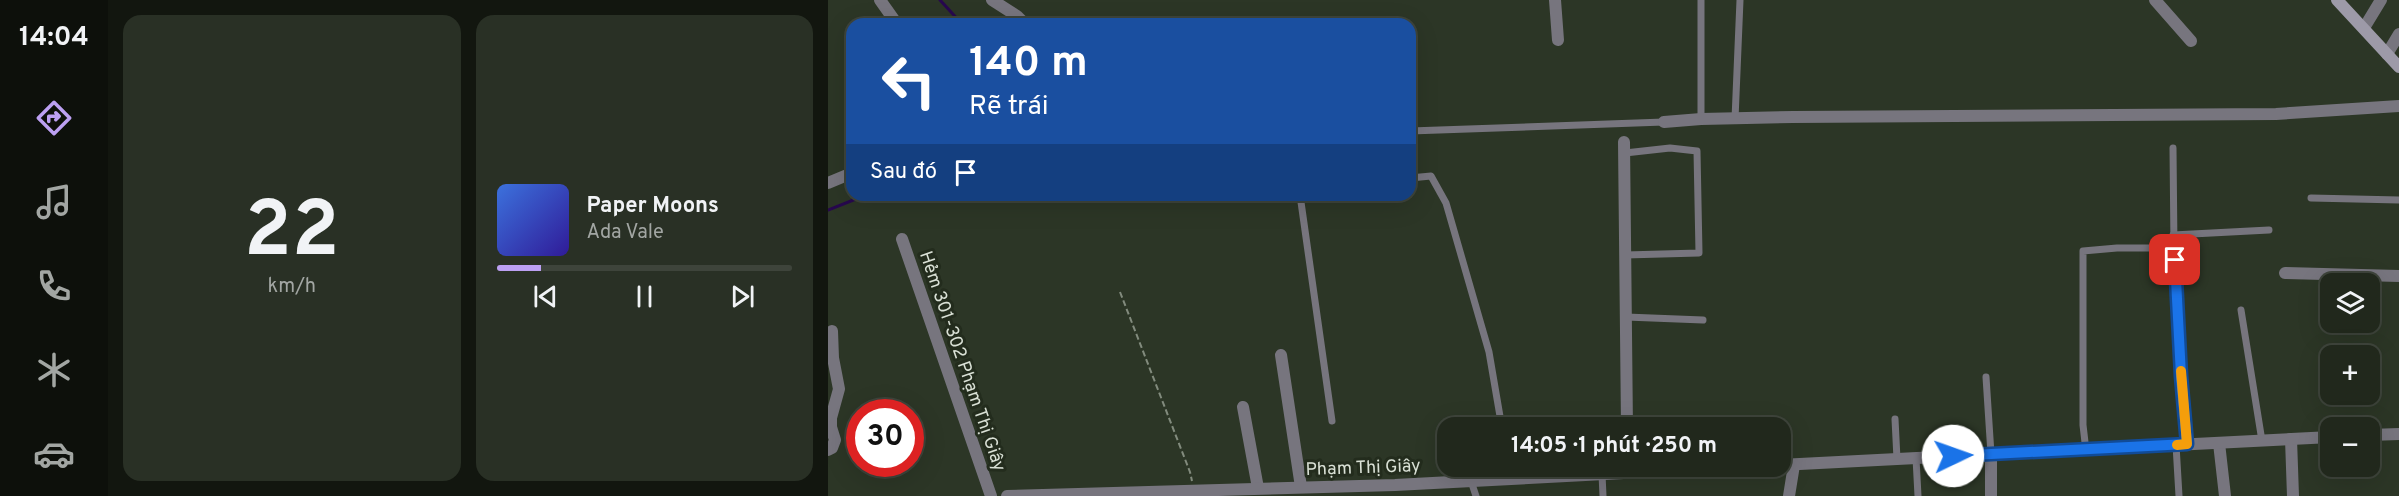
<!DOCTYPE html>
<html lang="vi">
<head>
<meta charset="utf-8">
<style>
	body { margin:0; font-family:Overpass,sans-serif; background:#293025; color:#f1f3f6; height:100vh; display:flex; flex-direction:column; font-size:22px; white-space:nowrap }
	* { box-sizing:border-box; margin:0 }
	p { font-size:20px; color:#a2a6a3 }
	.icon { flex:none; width:33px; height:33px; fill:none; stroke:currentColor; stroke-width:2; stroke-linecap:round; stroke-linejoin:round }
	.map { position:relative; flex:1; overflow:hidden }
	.sheet { display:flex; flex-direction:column; gap:15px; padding:15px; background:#12160f; width:720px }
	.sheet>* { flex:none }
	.top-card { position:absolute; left:18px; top:18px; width:570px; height:183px; border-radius:18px; box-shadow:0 6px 24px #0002,0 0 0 2px #3e443b; background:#1a4fa0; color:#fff; overflow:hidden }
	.controls { position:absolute; left:1492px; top:273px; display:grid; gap:12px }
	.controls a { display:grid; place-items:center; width:60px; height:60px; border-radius:12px; background:#21281c; box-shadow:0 6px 24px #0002,0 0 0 2px #3e443b; font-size:30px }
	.speed { position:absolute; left:18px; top:399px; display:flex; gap:12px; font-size:30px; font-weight:700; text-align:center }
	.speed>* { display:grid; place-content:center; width:78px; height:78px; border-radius:50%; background:#21281c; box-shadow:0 6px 24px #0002,0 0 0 2px #3e443b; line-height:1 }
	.speed .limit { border:9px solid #d22; background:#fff; color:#111 }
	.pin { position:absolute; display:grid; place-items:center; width:51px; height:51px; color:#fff; margin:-26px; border-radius:12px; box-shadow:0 3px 9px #0006 }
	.me { position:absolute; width:66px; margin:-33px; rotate:87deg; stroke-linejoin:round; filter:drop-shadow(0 0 4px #0008) }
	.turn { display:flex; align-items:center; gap:21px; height:126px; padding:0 24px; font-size:27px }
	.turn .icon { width:78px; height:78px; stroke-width:2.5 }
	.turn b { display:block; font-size:42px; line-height:51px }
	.then { display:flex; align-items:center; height:57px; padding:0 24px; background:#0003; gap:12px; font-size:22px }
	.sheet .card { flex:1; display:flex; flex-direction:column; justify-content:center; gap:9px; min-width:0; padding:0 21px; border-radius:18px; background:#293025 }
	.sheet .dial { align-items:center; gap:0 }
	.dial b { font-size:78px; line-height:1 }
	.song { display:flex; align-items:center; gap:18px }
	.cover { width:72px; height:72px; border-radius:9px; background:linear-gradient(135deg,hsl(220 70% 55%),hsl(250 70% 35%)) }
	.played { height:6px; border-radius:3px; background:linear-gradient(90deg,#bca0f2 15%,#3e443b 15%) }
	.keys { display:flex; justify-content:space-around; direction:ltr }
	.sheet .tiles { flex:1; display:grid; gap:15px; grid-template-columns:repeat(2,1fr) }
	.trip { position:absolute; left:609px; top:417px; width:354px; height:60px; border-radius:18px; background:#21281c; box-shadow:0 6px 24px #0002,0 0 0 2px #3e443b; font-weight:700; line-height:60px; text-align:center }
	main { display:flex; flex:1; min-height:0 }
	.tab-bar { display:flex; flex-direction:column; width:108px; justify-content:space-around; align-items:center; background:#0d100b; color:#a2a6a3 }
	.tab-bar .icon { width:42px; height:42px }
	.tab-bar .current { color:#bca0f2 }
	.tab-bar b { font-size:27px; color:#f1f3f6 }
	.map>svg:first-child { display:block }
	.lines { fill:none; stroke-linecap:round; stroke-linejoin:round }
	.stream { stroke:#27084e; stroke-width:3 }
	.path { stroke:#828b7d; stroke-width:2; stroke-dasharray:6 3; stroke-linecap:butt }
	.lane { stroke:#77757e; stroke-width:7 }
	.street { stroke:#77757e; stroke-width:12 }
	.secondary { stroke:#9d9aa8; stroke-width:12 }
	.route-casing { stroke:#114b97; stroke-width:15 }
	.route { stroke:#1a73e8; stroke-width:10 }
	.slow { stroke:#f59e0b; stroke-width:10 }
	.labels { text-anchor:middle; stroke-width:6; stroke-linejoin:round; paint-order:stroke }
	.street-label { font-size:18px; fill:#dae1d6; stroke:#232c1d }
</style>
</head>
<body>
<main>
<nav class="tab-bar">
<b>14:04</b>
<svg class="icon current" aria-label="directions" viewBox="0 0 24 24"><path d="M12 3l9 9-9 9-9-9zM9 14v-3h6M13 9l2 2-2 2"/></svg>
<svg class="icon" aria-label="music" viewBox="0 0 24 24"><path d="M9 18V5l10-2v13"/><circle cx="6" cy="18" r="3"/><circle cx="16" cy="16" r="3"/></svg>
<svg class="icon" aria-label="phone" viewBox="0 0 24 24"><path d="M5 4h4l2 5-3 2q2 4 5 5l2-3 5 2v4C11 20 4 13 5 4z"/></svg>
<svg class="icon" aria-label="climate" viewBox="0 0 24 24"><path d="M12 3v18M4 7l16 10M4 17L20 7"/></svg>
<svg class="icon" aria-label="car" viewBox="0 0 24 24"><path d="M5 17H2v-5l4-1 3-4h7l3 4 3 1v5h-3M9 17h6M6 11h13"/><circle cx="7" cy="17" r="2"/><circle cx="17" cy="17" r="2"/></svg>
</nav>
<section class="sheet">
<div class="tiles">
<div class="card dial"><b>22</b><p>km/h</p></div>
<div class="card">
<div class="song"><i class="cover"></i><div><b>Paper Moons</b><p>Ada Vale</p></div></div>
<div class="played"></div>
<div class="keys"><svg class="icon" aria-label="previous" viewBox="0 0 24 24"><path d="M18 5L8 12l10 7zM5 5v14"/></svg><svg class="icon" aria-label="pause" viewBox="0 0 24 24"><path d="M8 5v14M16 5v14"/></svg><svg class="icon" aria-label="next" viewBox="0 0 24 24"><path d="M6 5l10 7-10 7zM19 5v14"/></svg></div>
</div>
</div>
</section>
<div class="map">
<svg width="1571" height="496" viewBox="0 0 1571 496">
	<rect width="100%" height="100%" fill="#2c3626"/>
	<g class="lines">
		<g class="stream">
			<path d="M112 0 134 24"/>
			<path d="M0 210 38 195"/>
		</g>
		<path class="path" d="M292 292 362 472 364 481"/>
		<g class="lane">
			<path d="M873 0V119"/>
			<path d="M907 119 912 0"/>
			<path d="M582 131 836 122"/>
			<path d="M1345 148 1346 248"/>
			<path d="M797 153 842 148 869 151 871 253 797 255"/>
			<path d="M582 178 603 176 618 203 661 352 674 428"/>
			<path d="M472 195 504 421"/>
			<path d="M1483 198 1571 200"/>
			<path d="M1345 235 1441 230"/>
			<path d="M1413 310 1434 441"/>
			<path d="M798 317 875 320"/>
			<path d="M1158 377 1163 454"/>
			<path d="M1067 419 1069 459"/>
			<path d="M1348 445 1351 496"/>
			<path d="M1258 451 1255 425V251L1289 248H1346L1353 376 1359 444"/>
			<path d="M1088 458 1090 496"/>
			<path d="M678 466 680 479"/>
			<path d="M774 474 775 496"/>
			<path d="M643 481 648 496"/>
		</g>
		<g class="street">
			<path d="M52 0 69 24"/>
			<path d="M164 0 189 16 197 24"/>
			<path d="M727 0 730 40"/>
			<path d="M1327 0 1363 41"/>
			<path d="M1536 28 1553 0"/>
			<path d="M1559 54 1571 34"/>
			<path d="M836 122 873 119 965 117 1448 114 1571 106"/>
			<path d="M796 142 799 428"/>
			<path d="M0 183 24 173"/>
			<path d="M74 239 163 496"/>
			<path d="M1457 273 1571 276"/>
			<path d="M453 355 473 487"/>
			<path d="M415 407 430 488"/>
			<path d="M1542 435 1571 434"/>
			<path d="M1463 439 1465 496"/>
			<path d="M1391 443 1397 496"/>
			<path d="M0 450 4 448 7 440 3 427V418L11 389 5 358 4 331"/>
			<path d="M1163 454V496"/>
			<path d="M952 465 1503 437"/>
			<path d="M179 496 567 485 929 466"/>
			<path d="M961 496 966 465"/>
		</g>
		<path class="secondary" d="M1509 0 1571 67"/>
	</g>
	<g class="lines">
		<g class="route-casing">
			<path id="route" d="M1125 456 1359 444 1353 376 1347 260"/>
		</g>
		<use href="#route" class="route"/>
		<path class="slow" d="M1349 445 1359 444 1353 371"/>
	</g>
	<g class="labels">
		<g class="street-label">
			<text transform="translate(135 361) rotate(71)" y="6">Hẻm 301-302 Phạm Thị Giây</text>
			<text transform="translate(535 467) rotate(-2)" y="6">Phạm Thị Giây</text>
		</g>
	</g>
</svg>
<div class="controls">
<a><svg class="icon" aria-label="layers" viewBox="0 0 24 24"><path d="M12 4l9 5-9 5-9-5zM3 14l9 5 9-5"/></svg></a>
<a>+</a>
<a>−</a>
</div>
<div class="speed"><div class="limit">30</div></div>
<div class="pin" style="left:1347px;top:260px;background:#d93025"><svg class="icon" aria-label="arrive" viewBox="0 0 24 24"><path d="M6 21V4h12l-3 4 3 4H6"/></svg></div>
<svg class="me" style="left:1125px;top:456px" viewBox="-20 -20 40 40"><circle r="19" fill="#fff"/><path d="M0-13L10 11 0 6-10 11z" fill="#1a73e8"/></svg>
<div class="trip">14:05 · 1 phút · 250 m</div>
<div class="top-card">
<div class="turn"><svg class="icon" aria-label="left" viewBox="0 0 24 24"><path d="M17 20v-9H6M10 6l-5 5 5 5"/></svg><div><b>140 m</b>Rẽ trái</div></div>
<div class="then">Sau đó<svg class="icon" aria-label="arrive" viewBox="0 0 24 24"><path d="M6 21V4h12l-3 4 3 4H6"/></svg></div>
</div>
</div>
</main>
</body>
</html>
